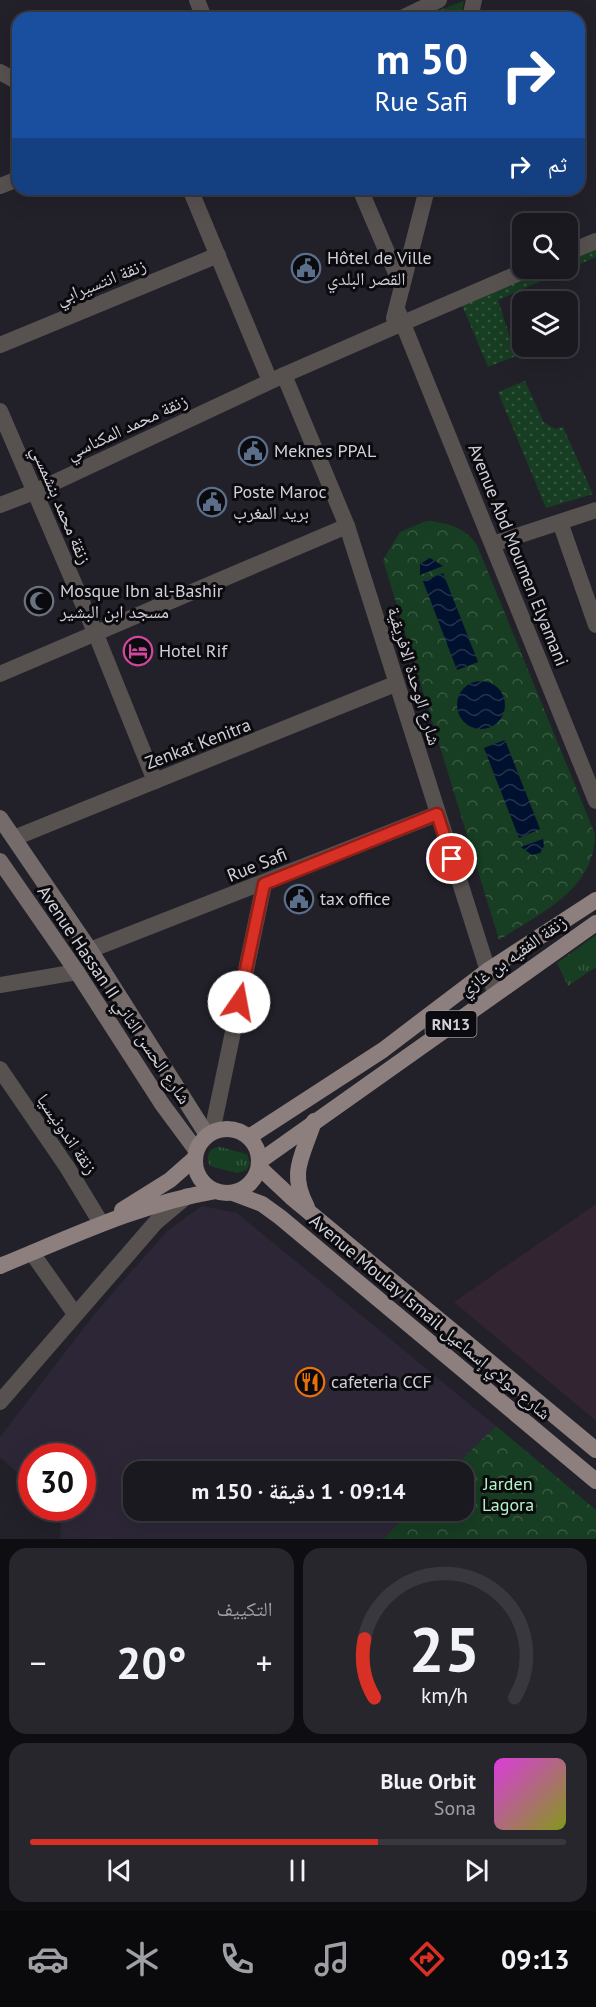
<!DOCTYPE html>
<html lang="ar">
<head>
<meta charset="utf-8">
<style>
	body { margin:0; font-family:"PT Sans","Noto Naskh Arabic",sans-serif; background:#27262d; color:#f1f3f6; direction:rtl; height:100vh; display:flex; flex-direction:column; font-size:22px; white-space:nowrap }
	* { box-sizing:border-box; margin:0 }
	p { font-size:20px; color:#9fa0a5 }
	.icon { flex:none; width:33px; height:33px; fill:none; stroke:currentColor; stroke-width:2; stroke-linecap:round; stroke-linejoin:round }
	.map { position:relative; height:1539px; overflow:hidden; direction:ltr }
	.panel { display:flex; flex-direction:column; gap:9px; padding:9px; background:#0e0e12; flex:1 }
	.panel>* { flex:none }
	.hud { position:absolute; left:12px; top:12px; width:573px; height:183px; border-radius:18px; box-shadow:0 6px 24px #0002,0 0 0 2px #38383e; direction:rtl; background:#1a4fa0; color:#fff; overflow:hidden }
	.fabs { position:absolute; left:512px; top:213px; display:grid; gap:12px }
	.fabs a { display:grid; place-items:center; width:66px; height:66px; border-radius:12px; background:#1a1920; box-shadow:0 6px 24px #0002,0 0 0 2px #38383e; font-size:30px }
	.speed { position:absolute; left:18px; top:1443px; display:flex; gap:12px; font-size:30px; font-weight:700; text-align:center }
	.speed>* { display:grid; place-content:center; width:78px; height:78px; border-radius:50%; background:#1a1920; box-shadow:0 6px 24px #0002,0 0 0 2px #38383e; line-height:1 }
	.speed .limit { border:9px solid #d22; background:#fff; color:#111 }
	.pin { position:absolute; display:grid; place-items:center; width:51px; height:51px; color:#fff; margin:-26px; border:3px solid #fff; border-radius:50%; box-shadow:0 2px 6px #0007 }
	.me { position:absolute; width:66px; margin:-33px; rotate:12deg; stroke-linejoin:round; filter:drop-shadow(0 0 4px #0008) }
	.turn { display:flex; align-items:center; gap:21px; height:126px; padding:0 18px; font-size:27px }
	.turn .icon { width:78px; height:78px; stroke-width:2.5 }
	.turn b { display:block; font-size:42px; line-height:51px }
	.then { display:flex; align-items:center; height:57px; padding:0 18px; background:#0003; gap:12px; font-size:22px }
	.big { font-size:45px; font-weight:700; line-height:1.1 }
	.panel .tile { flex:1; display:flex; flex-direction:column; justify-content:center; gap:9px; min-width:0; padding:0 21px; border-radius:18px; background:#27262d }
	.panel .dial { align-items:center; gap:0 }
	.dial svg { height:156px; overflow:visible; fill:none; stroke:#38383e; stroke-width:7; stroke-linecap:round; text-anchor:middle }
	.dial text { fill:#f1f3f6; stroke:none }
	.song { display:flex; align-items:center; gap:18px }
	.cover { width:72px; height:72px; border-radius:9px; background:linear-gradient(135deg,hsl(300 70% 55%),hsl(70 70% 35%)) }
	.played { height:6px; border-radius:3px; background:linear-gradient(90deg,#d93025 65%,#38383e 65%) }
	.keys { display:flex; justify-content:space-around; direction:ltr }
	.heat { display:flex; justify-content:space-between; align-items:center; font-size:33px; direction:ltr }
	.panel .tiles { flex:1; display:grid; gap:9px; grid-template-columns:1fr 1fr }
	.tile:last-child { grid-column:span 2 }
	.trip { position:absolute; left:123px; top:1461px; width:351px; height:60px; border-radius:18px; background:#1a1920; box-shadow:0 6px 24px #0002,0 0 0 2px #38383e; font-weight:700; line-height:60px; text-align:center; direction:rtl }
	.menu { display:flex; height:96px; justify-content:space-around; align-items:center; background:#0a0a0d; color:#9fa0a5 }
	.menu .icon { width:42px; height:42px }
	.menu .current { color:#d93025 }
	.menu b { font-size:27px; color:#f1f3f6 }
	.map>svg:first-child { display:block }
	.commercial { fill:#322430 }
	.education { fill:#2c2636 }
	.grass { fill:url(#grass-tufts) }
	.park { fill:url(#park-crowns) }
	.garden { fill:url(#garden-dots) }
	.water { fill:url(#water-waves) }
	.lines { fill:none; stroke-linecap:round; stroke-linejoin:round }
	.minor { stroke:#575150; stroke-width:16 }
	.tertiary { stroke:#575150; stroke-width:16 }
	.secondary { stroke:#756b6a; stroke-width:16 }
	.primary { stroke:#8c7f7e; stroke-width:16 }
	.route-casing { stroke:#8d1f18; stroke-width:15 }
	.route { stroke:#d93025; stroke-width:10 }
	.labels { text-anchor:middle; stroke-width:6; stroke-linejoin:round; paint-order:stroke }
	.shield { fill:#0b0b0f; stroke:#96969c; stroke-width:1.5 }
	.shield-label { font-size:16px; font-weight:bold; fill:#d2d1d8 }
	.poi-label { font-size:18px; fill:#d2d1d8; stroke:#0b0b0f; text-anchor:start }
	.street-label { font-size:18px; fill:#d2d1d8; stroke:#0b0b0f }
	.park-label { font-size:18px; fill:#b3f6c2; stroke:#0b0b0f }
</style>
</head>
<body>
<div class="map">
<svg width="596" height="1539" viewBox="0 0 596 1539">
	<defs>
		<pattern id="grass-tufts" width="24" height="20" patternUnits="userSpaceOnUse" patternTransform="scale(1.5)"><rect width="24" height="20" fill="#173d22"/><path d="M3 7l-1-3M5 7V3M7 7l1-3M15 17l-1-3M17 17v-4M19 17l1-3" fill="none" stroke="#385841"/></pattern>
		<pattern id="park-crowns" width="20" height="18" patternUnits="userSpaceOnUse" patternTransform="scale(1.5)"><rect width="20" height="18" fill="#173d22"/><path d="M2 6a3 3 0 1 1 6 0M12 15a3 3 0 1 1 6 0" fill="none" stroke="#385841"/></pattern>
		<pattern id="garden-dots" width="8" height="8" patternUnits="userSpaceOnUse" patternTransform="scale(1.5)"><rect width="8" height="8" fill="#173d22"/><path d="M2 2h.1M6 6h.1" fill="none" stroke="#385841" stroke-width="1.8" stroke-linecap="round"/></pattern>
		<pattern id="water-waves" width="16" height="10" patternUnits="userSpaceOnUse" patternTransform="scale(1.5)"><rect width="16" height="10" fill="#00102f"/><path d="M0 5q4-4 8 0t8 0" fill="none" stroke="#24324c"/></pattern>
	</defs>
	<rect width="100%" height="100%" fill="#22212a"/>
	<path class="commercial" d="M596 1204V1421L454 1302Z"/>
	<path class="education" d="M202 1206 237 1213 496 1426 450 1471 134 1472V1510L411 1511 383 1539H60L61 1517 52 1508H82V1456H32L31 1485 0 1457V1437L96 1312 167 1231Z"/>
	<g class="grass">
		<path d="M464 1 460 18H447L437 11Z"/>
		<path d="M596 935V967L568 986 557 963Z"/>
		<path d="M220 1147 247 1154 250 1163 247 1170 237 1173 210 1166C205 1156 209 1147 220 1147Z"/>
	</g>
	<g class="park">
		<path d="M426 521C446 522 465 527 477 545L595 834C595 890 540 913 499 940L383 560 400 532Z"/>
		<path d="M496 1426 596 1510V1539H383L411 1511 464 1510V1472L450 1471Z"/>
	</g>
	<g class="garden">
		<path d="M596 248V257L498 300 516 356 488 367 462 305 547 269 567 268V260Z"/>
		<path d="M525 381 544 423 556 429 563 427 593 494 546 508 498 392Z"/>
	</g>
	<g class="water">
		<path d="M430 558 443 566 420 575V564Z"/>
		<path d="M443 573 478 662 457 670 423 581Z"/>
		<circle cx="481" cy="705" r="24"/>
		<path d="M505 740 540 829 519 838 484 748Z"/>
		<path d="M543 839 544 846 540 853 532 855 521 847Z"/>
	</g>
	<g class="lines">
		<g class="minor">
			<path d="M197 0 204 18"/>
			<path d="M402 18 439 0"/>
			<path d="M0 72 18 82"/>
			<path d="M0 186 18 179"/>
			<path d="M190 189 270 381"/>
			<path d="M360 189 402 287"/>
			<path d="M567 253 596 241"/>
			<path d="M403 323 531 268"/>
			<path d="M0 345 218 255"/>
			<path d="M0 411 95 632 155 781"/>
			<path d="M0 505 34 492 284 375"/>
			<path d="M560 522 596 625"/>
			<path d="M493 544 596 510"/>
			<path d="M0 674 347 526"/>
			<path d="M14 838 395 684"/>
			<path d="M90 950 437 814"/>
			<path d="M0 985 77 972"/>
			<path d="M0 1069 67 1167 101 1223"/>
			<path d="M212 1132 264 884"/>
			<path d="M32 1253 75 1314"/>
			<path d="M0 1402 156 1222 187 1196"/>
		</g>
		<g class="tertiary">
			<path d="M470 18 474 0"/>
			<path d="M397 309 596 801"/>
			<path d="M394 318 427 189"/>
			<path d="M403 323 284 375 347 526 495 993"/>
		</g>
		<g class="secondary">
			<path d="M0 818 90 950 207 1135"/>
			<path d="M0 861 77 972 162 1104 196 1150"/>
		</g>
		<g class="primary">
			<circle cx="227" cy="1161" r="32"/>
			<path d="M249 1137 383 1050 487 971 596 900"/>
			<path d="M260 1161 596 923"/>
			<path d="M259 1167 291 1197 596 1450"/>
			<path d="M233 1193 262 1204 280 1217 596 1481"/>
			<path d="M307 1207C288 1172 303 1156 314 1121"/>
			<path d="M122 1210 170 1180 195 1158"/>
			<path d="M0 1266C71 1237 139 1204 215 1191"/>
		</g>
	</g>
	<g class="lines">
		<g class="route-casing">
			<path id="route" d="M239 1002 264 884 437 814 452 859"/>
		</g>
		<use href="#route" class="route"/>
	</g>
	<defs>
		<g id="civic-ring" transform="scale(1.5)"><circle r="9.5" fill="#0b0b0f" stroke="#5c6f8a" stroke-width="1.5"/><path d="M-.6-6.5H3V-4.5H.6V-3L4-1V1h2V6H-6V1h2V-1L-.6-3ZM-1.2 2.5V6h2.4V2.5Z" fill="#5c6f8a"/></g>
		<g id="mosque-ring" transform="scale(1.5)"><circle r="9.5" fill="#0b0b0f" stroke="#6b7280" stroke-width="1.5"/><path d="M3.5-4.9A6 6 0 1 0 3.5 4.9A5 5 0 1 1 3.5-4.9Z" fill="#6b7280"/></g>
		<g id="hotel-ring" transform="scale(1.5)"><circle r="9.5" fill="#0b0b0f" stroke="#d1479c" stroke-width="1.5"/><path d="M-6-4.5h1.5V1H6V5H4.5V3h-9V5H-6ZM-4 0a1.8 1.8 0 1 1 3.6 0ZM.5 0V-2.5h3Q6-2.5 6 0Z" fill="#d1479c"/></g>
		<g id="restaurant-ring" transform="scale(1.5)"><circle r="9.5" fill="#0b0b0f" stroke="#e8710a" stroke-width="1.5"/><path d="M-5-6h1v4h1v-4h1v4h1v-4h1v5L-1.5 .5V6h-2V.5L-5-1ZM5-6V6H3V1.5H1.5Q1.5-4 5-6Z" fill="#e8710a"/></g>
	</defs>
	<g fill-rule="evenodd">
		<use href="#civic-ring" x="306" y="268"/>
		<use href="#civic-ring" x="253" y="451"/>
		<use href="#civic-ring" x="212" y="502"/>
		<use href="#mosque-ring" x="39" y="601"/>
		<use href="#hotel-ring" x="138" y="651"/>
		<use href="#civic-ring" x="299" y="899"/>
		<use href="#restaurant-ring" x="310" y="1382"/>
	</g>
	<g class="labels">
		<rect class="shield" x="425.5" y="1011" width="51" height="26" rx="4.5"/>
		<g class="shield-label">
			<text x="451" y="1030">RN13</text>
		</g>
		<g class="poi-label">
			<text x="327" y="264">Hôtel de Ville<tspan x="327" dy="21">القصر البلدي</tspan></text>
			<text x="274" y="457">Meknes PPAL</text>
			<text x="233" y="498">Poste Maroc<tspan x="233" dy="21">بريد المغرب</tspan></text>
			<text x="60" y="597">Mosque Ibn al-Bashir<tspan x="60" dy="21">مسجد ابن البشير</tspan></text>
			<text x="159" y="657">Hotel Rif</text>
			<text x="320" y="905">tax office</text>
			<text x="331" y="1388">cafeteria CCF</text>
		</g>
		<g class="street-label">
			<text transform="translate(101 282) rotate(-22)" y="6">زنقة انتسيرابي</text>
			<text transform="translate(127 427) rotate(-25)" y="6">زنقة محمد المكناسي</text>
			<text transform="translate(61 505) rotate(67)" y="6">زنقة محمد بنشمسي</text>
			<text transform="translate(518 555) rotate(68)" y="6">Avenue Abd Moumen Elyamani</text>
			<text transform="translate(414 676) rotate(73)" y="6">شارع الوحدة الافريقية</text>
			<text transform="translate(198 744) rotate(-21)" y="6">Zenkat Kenitra</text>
			<text transform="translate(257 865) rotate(-22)" y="6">Rue Safi</text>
			<text transform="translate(513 956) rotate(-35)" y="6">زنقة الفقيه بن غازي</text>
			<text transform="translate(114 995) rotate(56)" y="6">Avenue Hassan II شارع الحسن الثاني</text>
			<text transform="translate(67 1134) rotate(56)" y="6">زنقة اندونيسيا</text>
			<text transform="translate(430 1317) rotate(40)" y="6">Avenue Moulay Ismail شارع مولاي إسماعيل</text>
		</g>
		<g class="park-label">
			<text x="508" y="1490">Jarden<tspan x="508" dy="21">Lagora</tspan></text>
		</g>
	</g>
</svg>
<div class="fabs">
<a><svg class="icon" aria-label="search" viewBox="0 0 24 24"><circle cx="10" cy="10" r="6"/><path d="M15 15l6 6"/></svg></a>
<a><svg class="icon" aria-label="layers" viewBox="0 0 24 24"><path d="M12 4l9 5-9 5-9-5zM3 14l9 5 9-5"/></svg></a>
</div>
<div class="speed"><div class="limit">30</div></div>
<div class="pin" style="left:452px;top:859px;background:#d93025"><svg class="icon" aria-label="arrive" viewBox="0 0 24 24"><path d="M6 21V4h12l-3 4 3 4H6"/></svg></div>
<svg class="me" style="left:239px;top:1002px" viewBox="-20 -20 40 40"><circle r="19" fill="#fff"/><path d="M0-13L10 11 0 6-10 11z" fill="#d93025"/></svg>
<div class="trip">09:14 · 1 دقيقة · 150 m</div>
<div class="hud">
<div class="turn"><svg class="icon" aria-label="right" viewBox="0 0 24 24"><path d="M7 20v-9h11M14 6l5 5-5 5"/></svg><div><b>50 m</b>Rue Safi</div></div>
<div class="then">ثم<svg class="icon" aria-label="right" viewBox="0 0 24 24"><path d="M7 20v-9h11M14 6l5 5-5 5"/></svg></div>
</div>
</div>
<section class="panel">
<div class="tiles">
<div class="tile dial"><svg viewBox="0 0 100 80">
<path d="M14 69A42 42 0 1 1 86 69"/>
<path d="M14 69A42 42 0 0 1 9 39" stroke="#d93025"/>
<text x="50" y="56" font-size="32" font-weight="700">25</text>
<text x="50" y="72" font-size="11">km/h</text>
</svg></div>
<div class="tile"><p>التكييف</p>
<div class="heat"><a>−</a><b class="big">20°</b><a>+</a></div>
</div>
<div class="tile">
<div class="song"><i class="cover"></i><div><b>Blue Orbit</b><p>Sona</p></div></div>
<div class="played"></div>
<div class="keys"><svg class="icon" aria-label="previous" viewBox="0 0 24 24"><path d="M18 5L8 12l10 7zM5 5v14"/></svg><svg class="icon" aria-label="pause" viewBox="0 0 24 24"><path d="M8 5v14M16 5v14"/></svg><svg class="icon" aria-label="next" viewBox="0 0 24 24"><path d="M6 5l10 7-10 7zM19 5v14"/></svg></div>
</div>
</div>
</section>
<nav class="menu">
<b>09:13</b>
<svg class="icon current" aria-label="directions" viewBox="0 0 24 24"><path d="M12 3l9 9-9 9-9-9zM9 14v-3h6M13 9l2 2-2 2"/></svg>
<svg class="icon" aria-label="music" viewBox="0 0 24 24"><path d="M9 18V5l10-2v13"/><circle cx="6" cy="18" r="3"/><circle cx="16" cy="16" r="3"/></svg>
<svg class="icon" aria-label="phone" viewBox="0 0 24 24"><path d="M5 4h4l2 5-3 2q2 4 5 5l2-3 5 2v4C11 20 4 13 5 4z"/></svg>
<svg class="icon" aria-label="climate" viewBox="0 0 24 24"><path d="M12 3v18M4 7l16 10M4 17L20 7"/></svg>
<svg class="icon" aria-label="car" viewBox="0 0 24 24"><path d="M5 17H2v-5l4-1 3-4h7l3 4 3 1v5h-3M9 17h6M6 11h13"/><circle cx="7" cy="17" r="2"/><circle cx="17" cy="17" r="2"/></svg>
</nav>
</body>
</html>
